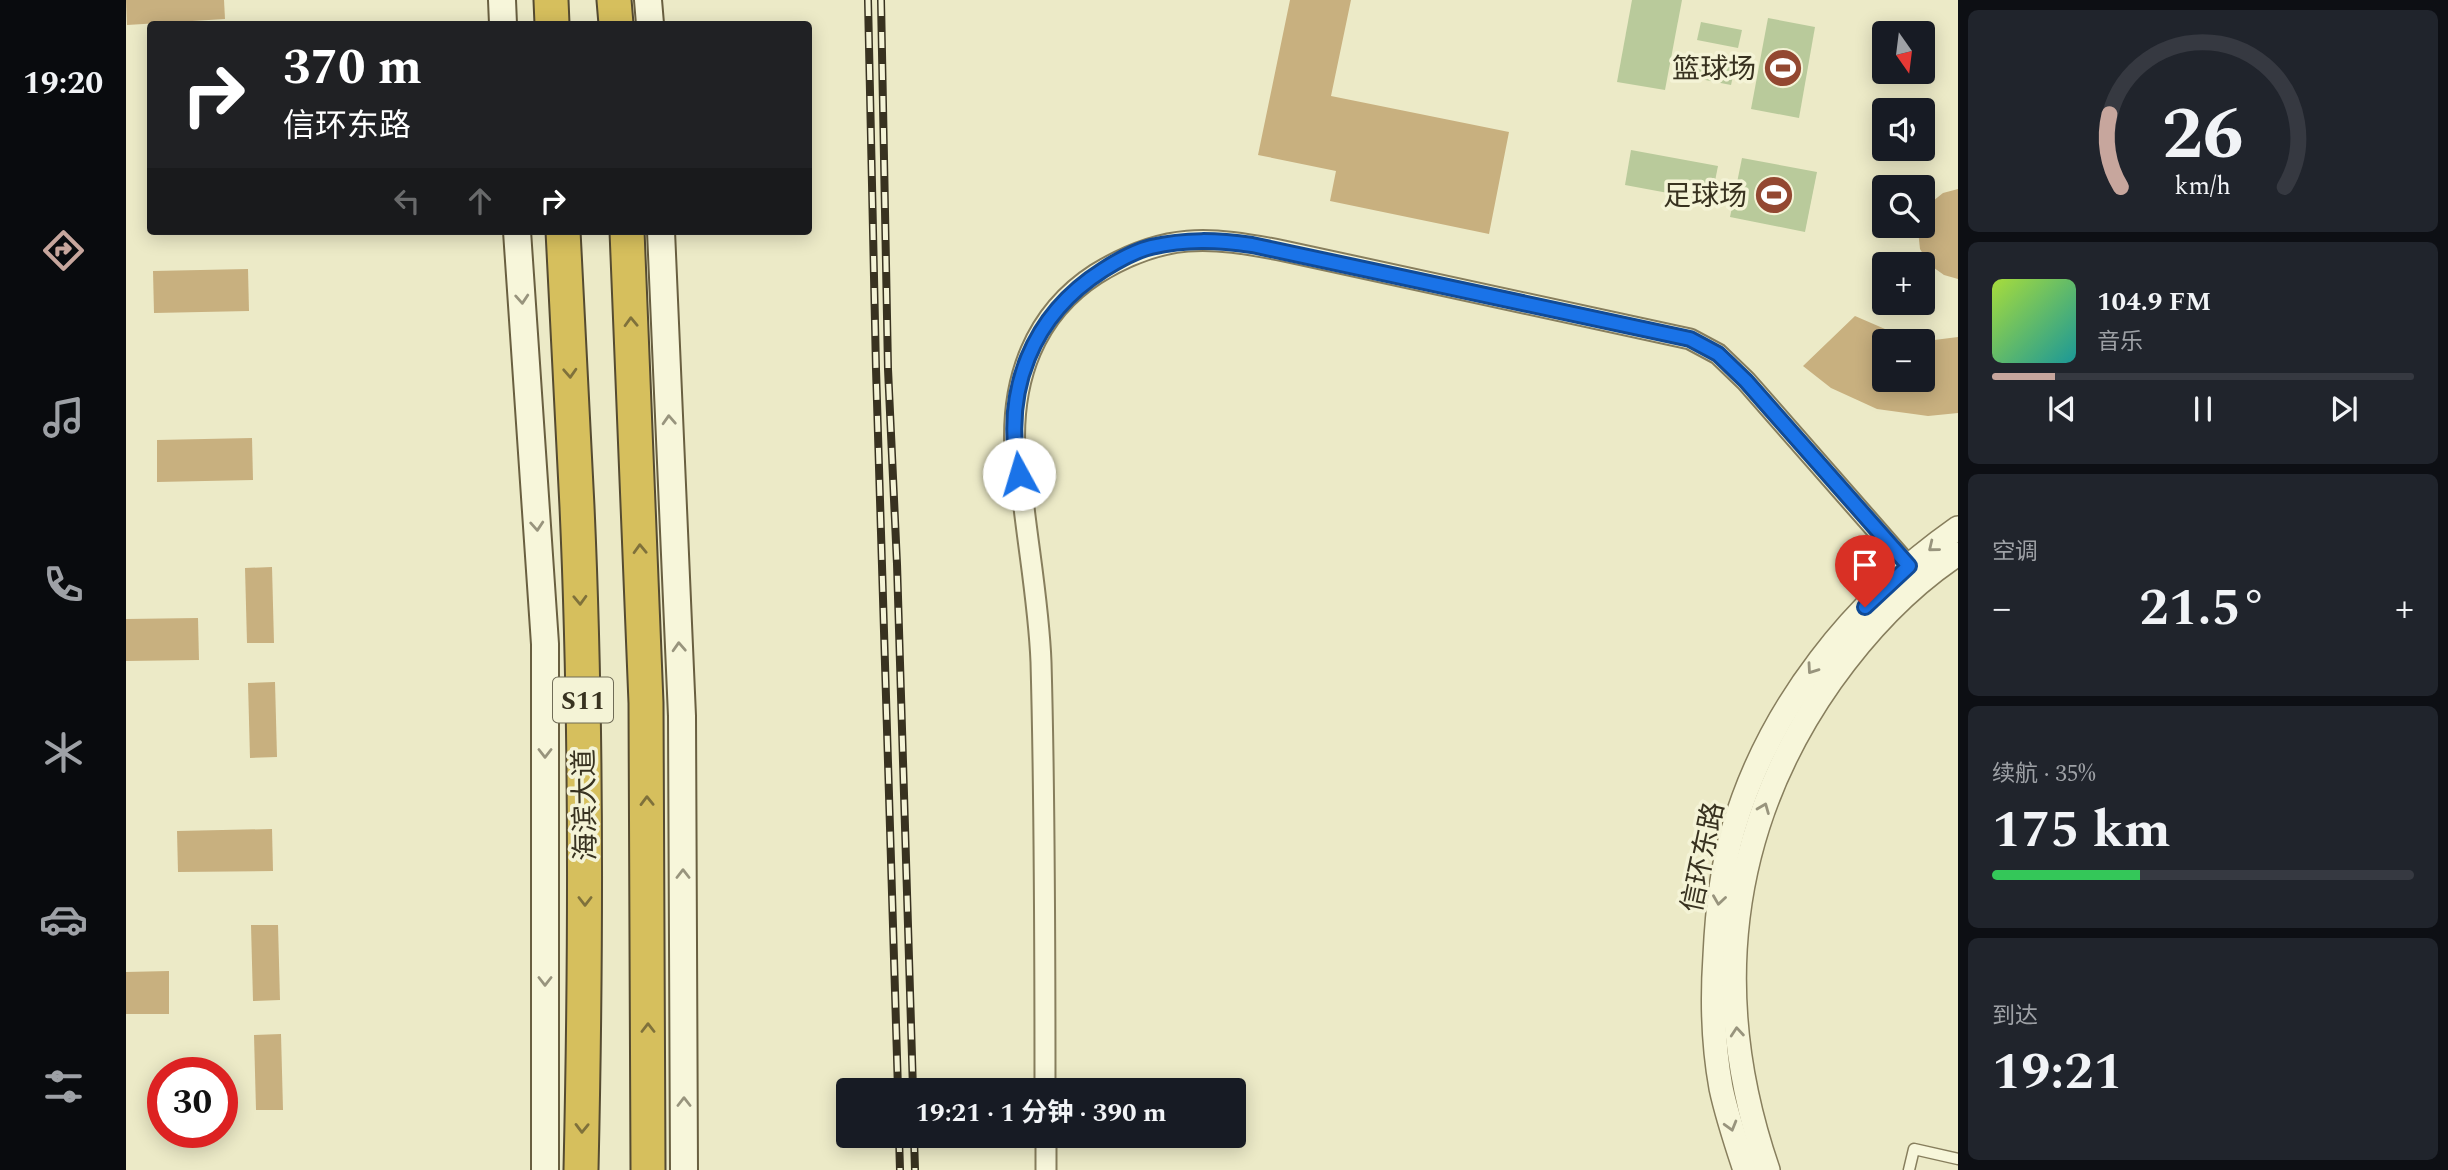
<!DOCTYPE html>
<html lang="zh">
<head>
<meta charset="utf-8">
<style>
	body { margin:0; font-family:Spectral,"Noto Sans SC",serif; background:#20242c; color:#f1f3f6; height:100vh; display:flex; flex-direction:column; font-size:26px; white-space:nowrap }
	* { box-sizing:border-box; margin:0 }
	p { font-size:23px; color:#9ea1a6 }
	.icon { flex:none; width:38px; height:38px; fill:none; stroke:currentColor; stroke-width:2; stroke-linecap:round; stroke-linejoin:round }
	.map { position:relative; flex:1; overflow:hidden }
	.details { display:flex; flex-direction:column; gap:10px; padding:10px; background:#0d0f14; width:490px }
	.details>* { flex:none }
	.guide { position:absolute; left:21px; top:21px; width:665px; height:214px; border-radius:7px; box-shadow:0 4px 18px #0003; background:#202124; color:#fff; overflow:hidden }
	.needle { width:46px; rotate:166deg }
	.tools { position:absolute; left:1746px; top:21px; display:grid; gap:14px }
	.tools a { display:grid; place-items:center; width:63px; height:63px; border-radius:7px; background:#171b24; box-shadow:0 4px 18px #0003; font-size:35px }
	.speed { position:absolute; left:21px; top:1057px; display:flex; gap:14px; font-size:35px; font-weight:700; text-align:center }
	.speed>* { display:grid; place-content:center; width:91px; height:91px; border-radius:50%; background:#171b24; box-shadow:0 4px 18px #0003; line-height:1 }
	.speed .limit { border:10px solid #d22; background:#fff; color:#111 }
	.pin { position:absolute; display:grid; place-items:center; width:60px; height:60px; color:#fff; margin:-72px -30px; border-radius:50% 50% 50% 0; rotate:-45deg; box-shadow:0 0 7px #0007 }
	.pin .icon { rotate:45deg }
	.me { position:absolute; width:77px; margin:-38px; rotate:354deg; stroke-linejoin:round; filter:drop-shadow(0 0 5px #0008) }
	.turn { display:flex; align-items:center; gap:24px; height:147px; padding:0 21px; font-size:32px }
	.turn .icon { width:91px; height:91px; stroke-width:2.5 }
	.turn b { display:block; font-size:49px; line-height:60px }
	.lanes { display:flex; align-items:center; height:66px; padding:0 21px; background:#0003; justify-content:center; gap:35px; direction:ltr }
	.lanes .off { opacity:.35 }
	.big { font-size:52px; font-weight:700; line-height:1.1 }
	.details .card { flex:1; display:flex; flex-direction:column; justify-content:center; gap:10px; min-width:0; padding:0 24px; border-radius:10px; background:#20242c }
	.details .dial { align-items:center; gap:0 }
	.dial svg { height:182px; overflow:visible; fill:none; stroke:#363941; stroke-width:7; stroke-linecap:round; text-anchor:middle }
	.dial text { fill:#f1f3f6; stroke:none }
	.song { display:flex; align-items:center; gap:21px }
	.cover { width:84px; height:84px; border-radius:10px; background:linear-gradient(135deg,hsl(80 70% 55%),hsl(180 70% 35%)) }
	.played { height:7px; border-radius:4px; background:linear-gradient(90deg,#c7a69d 15%,#363941 15%) }
	.keys { display:flex; justify-content:space-around; direction:ltr }
	.heat { display:flex; justify-content:space-between; align-items:center; font-size:38px; direction:ltr }
	.charge { height:10px; border-radius:5px; background:linear-gradient(90deg,#34c759 35%,#363941 0) }
	.trip { position:absolute; left:710px; top:1078px; width:410px; height:70px; border-radius:7px; background:#171b24; box-shadow:0 4px 18px #0003; font-weight:700; line-height:70px; text-align:center }
	main { display:flex; flex:1; min-height:0 }
	.dock { display:flex; flex-direction:column; width:126px; justify-content:space-around; align-items:center; background:#090b0e; color:#9ea1a6 }
	.dock .icon { width:49px; height:49px }
	.dock .selected { color:#c7a69d }
	.dock b { font-size:32px; color:#f1f3f6 }
	.map>svg:first-child { display:block }
	.green { fill:#b9ca9b }
	.building { fill:#c8b07f; fill-rule:evenodd }
	.lines { fill:none; stroke-linecap:round; stroke-linejoin:round }
	.service-casing { stroke:#877e5d; stroke-width:13 }
	.minor-casing { stroke:#877e5d; stroke-width:23 }
	.tertiary-casing { stroke:#877e5d; stroke-width:26 }
	.secondary-casing { stroke:#695f40; stroke-width:30 }
	.motorway-casing { stroke:#554b31; stroke-width:37 }
	.service { stroke:#f7f6da; stroke-width:10 }
	.minor { stroke:#f7f6da; stroke-width:19 }
	.tertiary { stroke:#f7f6da; stroke-width:23 }
	.secondary { stroke:#f7f6da; stroke-width:26 }
	.motorway { stroke:#d6bf5d; stroke-width:33 }
	.rail-casing { stroke:#383220; stroke-width:8 }
	.rail { stroke:#f4f3d6; stroke-width:5; stroke-dasharray:16; stroke-linecap:butt }
	.oneway { stroke:#98947d }
	.oneway2 { stroke:#7f713b }
	.route-casing { stroke:#114b97; stroke-width:18 }
	.route { stroke:#1a73e8; stroke-width:12 }
	.labels { text-anchor:middle; stroke-width:7; stroke-linejoin:round; paint-order:stroke }
	.shield { fill:#f4f3d6; stroke:#706c57; stroke-width:2 }
	.shield-label { font-size:26px; font-weight:bold; fill:#383220 }
	.poi-label { font-size:28px; fill:#383220; stroke:#f4f3d6; text-anchor:end }
	.street-label { font-size:28px; fill:#383220; stroke:#f4f3d6 }
</style>
</head>
<body>
<main>
<nav class="dock">
<b>19:20</b>
<svg class="icon selected" aria-label="directions" viewBox="0 0 24 24"><path d="M12 3l9 9-9 9-9-9zM9 14v-3h6M13 9l2 2-2 2"/></svg>
<svg class="icon" aria-label="music" viewBox="0 0 24 24"><path d="M9 18V5l10-2v13"/><circle cx="6" cy="18" r="3"/><circle cx="16" cy="16" r="3"/></svg>
<svg class="icon" aria-label="phone" viewBox="0 0 24 24"><path d="M5 4h4l2 5-3 2q2 4 5 5l2-3 5 2v4C11 20 4 13 5 4z"/></svg>
<svg class="icon" aria-label="climate" viewBox="0 0 24 24"><path d="M12 3v18M4 7l16 10M4 17L20 7"/></svg>
<svg class="icon" aria-label="car" viewBox="0 0 24 24"><path d="M5 17H2v-5l4-1 3-4h7l3 4 3 1v5h-3M9 17h6M6 11h13"/><circle cx="7" cy="17" r="2"/><circle cx="17" cy="17" r="2"/></svg>
<svg class="icon" aria-label="filters" viewBox="0 0 24 24"><path d="M4 7h16M4 17h16"/><circle cx="9" cy="7" r="2"/><circle cx="15" cy="17" r="2"/></svg>
</nav>
<div class="map">
<svg width="1832" height="1170" viewBox="0 0 1832 1170">
	<rect width="100%" height="100%" fill="#eceac7"/>
	<g class="green">
		<path d="M1506 0H1556L1539 90 1491 82Z"/>
		<path d="M1642 18 1689 27 1673 118 1625 109Z"/>
		<path d="M1575 22 1616 30 1612 48 1571 40Z"/>
		<path d="M1568 59 1609 67 1605 85 1564 77Z"/>
		<path d="M1505 150 1592 166 1585 201 1499 185Z"/>
		<path d="M1616 158 1691 172 1679 232 1604 217Z"/>
	</g>
	<g class="building">
		<path d="M0 0H98L99 19 1 25Z"/>
		<path d="M1164 0H1225L1205 96 1383 132 1363 234 1204 201 1210 171 1132 155Z"/>
		<path d="M1832 189V279L1818 275 1804 265 1794 249 1792 230 1793 226H1797V212L1802 205 1817 193Z"/>
		<path d="M122 269 123 311 28 313 27 271Z"/>
		<path d="M1729 316 1759 329 1787 338 1808 340 1832 337V413L1802 416 1751 409 1705 388 1677 366ZM1759 341H1797V380H1759Z"/>
		<path d="M126 438 127 480 31 482V440Z"/>
		<path d="M146 567 148 643H121L119 568Z"/>
		<path d="M72 618 73 660 0 661V619Z"/>
		<path d="M149 682 151 757 124 758 122 683Z"/>
		<path d="M146 829 147 871 52 872 51 831Z"/>
		<path d="M125 925H152L154 1000 127 1001Z"/>
		<path d="M43 971V1014H0V972Z"/>
		<path d="M155 1034 157 1110H130L128 1035Z"/>
	</g>
	<g class="lines">
		<g class="service-casing">
			<path id="service" d="M1783 1170 1788 1149 1832 1159"/>
		</g>
		<g class="minor-casing">
			<g id="minor">
				<path d="M919 1090C919 947 919 805 915 662 913 608 903 553 897 499 895 483 890 468 889 452 885 380 908 314 970 274 1038 232 1083 236 1158 251L1564 339 1592 354 1620 381 1791 576"/>
				<path d="M920 1136V1170"/>
			</g>
		</g>
		<g class="tertiary-casing">
			<g id="tertiary">
				<path d="M1619 1170C1610 1143 1601 1116 1595 1088 1587 1044 1586 1000 1589 956 1591 913 1595 870 1607 830 1643 706 1728 601 1832 528"/>
				<path d="M1642 1170C1583 999 1600 830 1705 681 1740 632 1782 587 1832 554"/>
			</g>
		</g>
		<g class="secondary-casing">
			<g id="secondary">
				<path d="M376 0 377 24"/>
				<path d="M522 0 524 24"/>
				<path d="M391 231 419 644V1170"/>
				<path d="M535 231 556 716 558 1170"/>
			</g>
		</g>
		<g class="motorway-casing">
			<g id="motorway">
				<path d="M425 0 426 24"/>
				<path d="M488 0 490 24"/>
				<path d="M437 231C441 323 447 415 451 507 461 728 460 949 455 1170"/>
				<path d="M501 231 520 703 522 1170"/>
			</g>
		</g>
		<use href="#service" class="service"/>
		<use href="#minor" class="minor"/>
		<use href="#tertiary" class="tertiary"/>
		<use href="#secondary" class="secondary"/>
		<use href="#motorway" class="motorway"/>
		<g class="rail-casing">
			<g id="rail">
				<path d="M742 0 750 369 772 1090"/>
				<path d="M755 0 762 369 771 564 787 1090"/>
				<path d="M773 1136 774 1170"/>
				<path d="M788 1136 789 1170"/>
			</g>
		</g>
		<use href="#rail" class="rail"/>
	</g>
	<defs><path id="oneway-chevron" d="M-2-3.5L2.5 0L-2 3.5" fill="none" stroke-width="1.6" stroke-linecap="round" stroke-linejoin="round" transform="scale(1.75)"/></defs>
	<g class="oneway">
		<use href="#oneway-chevron" transform="translate(396 299) rotate(86)"/>
		<use href="#oneway-chevron" transform="translate(543 420) rotate(-93)"/>
		<use href="#oneway-chevron" transform="translate(411 526) rotate(86)"/>
		<use href="#oneway-chevron" transform="translate(1807 547) rotate(141)"/>
		<use href="#oneway-chevron" transform="translate(553 647) rotate(-93)"/>
		<use href="#oneway-chevron" transform="translate(1686 669) rotate(125)"/>
		<use href="#oneway-chevron" transform="translate(419 753) rotate(90)"/>
		<use href="#oneway-chevron" transform="translate(1638 808) rotate(-68)"/>
		<use href="#oneway-chevron" transform="translate(557 874) rotate(-90)"/>
		<use href="#oneway-chevron" transform="translate(1593 900) rotate(98)"/>
		<use href="#oneway-chevron" transform="translate(419 981) rotate(90)"/>
		<use href="#oneway-chevron" transform="translate(1611 1032) rotate(-95)"/>
		<use href="#oneway-chevron" transform="translate(558 1102) rotate(-90)"/>
		<use href="#oneway-chevron" transform="translate(1605 1126) rotate(74)"/>
	</g>
	<g class="oneway2">
		<use href="#oneway-chevron" transform="translate(505 322) rotate(-92)"/>
		<use href="#oneway-chevron" transform="translate(444 373) rotate(87)"/>
		<use href="#oneway-chevron" transform="translate(514 549) rotate(-92)"/>
		<use href="#oneway-chevron" transform="translate(454 600) rotate(88)"/>
		<use href="#oneway-chevron" transform="translate(521 801) rotate(-91)"/>
		<use href="#oneway-chevron" transform="translate(459 901) rotate(90)"/>
		<use href="#oneway-chevron" transform="translate(522 1028) rotate(-90)"/>
		<use href="#oneway-chevron" transform="translate(456 1128) rotate(91)"/>
	</g>
	<g class="lines">
		<g class="route-casing">
			<path id="route" d="M893 474C876 391 906 315 977 270 991 261 1009 251 1025 247 1060 239 1091 240 1126 245L1564 339 1592 354 1620 381 1783 566 1739 607"/>
		</g>
		<use href="#route" class="route"/>
	</g>
	<defs>
		<g id="stadium-disc" transform="scale(2.0125)"><circle r="9.5" fill="#934831" stroke="#f4f3d6"/><path d="M0-5a6.5 5 0 1 0 0 10a6.5 5 0 1 0 0-10ZM-3.5-1.8h7v3.6h-7Z" fill="#fff"/></g>
	</defs>
	<g fill-rule="evenodd">
		<use href="#stadium-disc" x="1657" y="68"/>
		<use href="#stadium-disc" x="1648" y="195"/>
	</g>
	<g class="labels">
		<rect class="shield" x="427" y="677.5" width="60" height="45" rx="5"/>
		<g class="shield-label">
			<text x="457" y="709">S11</text>
		</g>
		<g class="poi-label">
			<text x="1630" y="78">篮球场</text>
			<text x="1621" y="205">足球场</text>
		</g>
		<g class="street-label">
			<text transform="translate(458 805) rotate(-91)" y="10">海滨大道</text>
			<text transform="translate(1576 857) rotate(-78)" y="10">信环东路</text>
		</g>
	</g>
</svg>
<div class="tools">
<a><svg class="needle" viewBox="-14 -14 28 28"><path d="M0-13l5 13h-10z" fill="#e53935"/><path d="M0 13l5-13h-10z" fill="#9ea1a6"/></svg></a>
<a><svg class="icon" aria-label="sound" viewBox="0 0 24 24"><path d="M4 9h4l5-4v14l-5-4H4zM17 9q2 3 0 6"/></svg></a>
<a><svg class="icon" aria-label="search" viewBox="0 0 24 24"><circle cx="10" cy="10" r="6"/><path d="M15 15l6 6"/></svg></a>
<a>+</a>
<a>−</a>
</div>
<div class="speed"><div class="limit">30</div></div>
<div class="pin" style="left:1739px;top:607px;background:#d93025"><svg class="icon" aria-label="arrive" viewBox="0 0 24 24"><path d="M6 21V4h12l-3 4 3 4H6"/></svg></div>
<svg class="me" style="left:893px;top:474px" viewBox="-20 -20 40 40"><circle r="19" fill="#fff"/><path d="M0-13L10 11 0 6-10 11z" fill="#1a73e8"/></svg>
<div class="trip">19:21 · 1 分钟 · 390 m</div>
<div class="guide">
<div class="turn"><svg class="icon" aria-label="right" viewBox="0 0 24 24"><path d="M7 20v-9h11M14 6l5 5-5 5"/></svg><div><b>370 m</b>信环东路</div></div>
<div class="lanes"><svg class="icon off" aria-label="left" viewBox="0 0 24 24"><path d="M17 20v-9H6M10 6l-5 5 5 5"/></svg><svg class="icon off" aria-label="ahead" viewBox="0 0 24 24"><path d="M12 20V5M6 11l6-6 6 6"/></svg><svg class="icon" aria-label="right" viewBox="0 0 24 24"><path d="M7 20v-9h11M14 6l5 5-5 5"/></svg></div>
</div>
</div>
<section class="details">
<div class="card dial"><svg viewBox="0 0 100 80">
<path d="M14 69A42 42 0 1 1 86 69"/>
<path d="M14 69A42 42 0 0 1 9 37" stroke="#c7a69d"/>
<text x="50" y="56" font-size="32" font-weight="700">26</text>
<text x="50" y="72" font-size="11">km/h</text>
</svg></div>
<div class="card">
<div class="song"><i class="cover"></i><div><b>104.9 FM</b><p>音乐</p></div></div>
<div class="played"></div>
<div class="keys"><svg class="icon" aria-label="previous" viewBox="0 0 24 24"><path d="M18 5L8 12l10 7zM5 5v14"/></svg><svg class="icon" aria-label="pause" viewBox="0 0 24 24"><path d="M8 5v14M16 5v14"/></svg><svg class="icon" aria-label="next" viewBox="0 0 24 24"><path d="M6 5l10 7-10 7zM19 5v14"/></svg></div>
</div>
<div class="card"><p>空调</p>
<div class="heat"><a>−</a><b class="big">21.5°</b><a>+</a></div>
</div>
<div class="card"><p>续航 · 35%</p><b class="big">175 km</b><div class="charge"></div></div>
<div class="card"><p>到达</p><b class="big">19:21</b></div>
</section>
</main>
</body>
</html>
